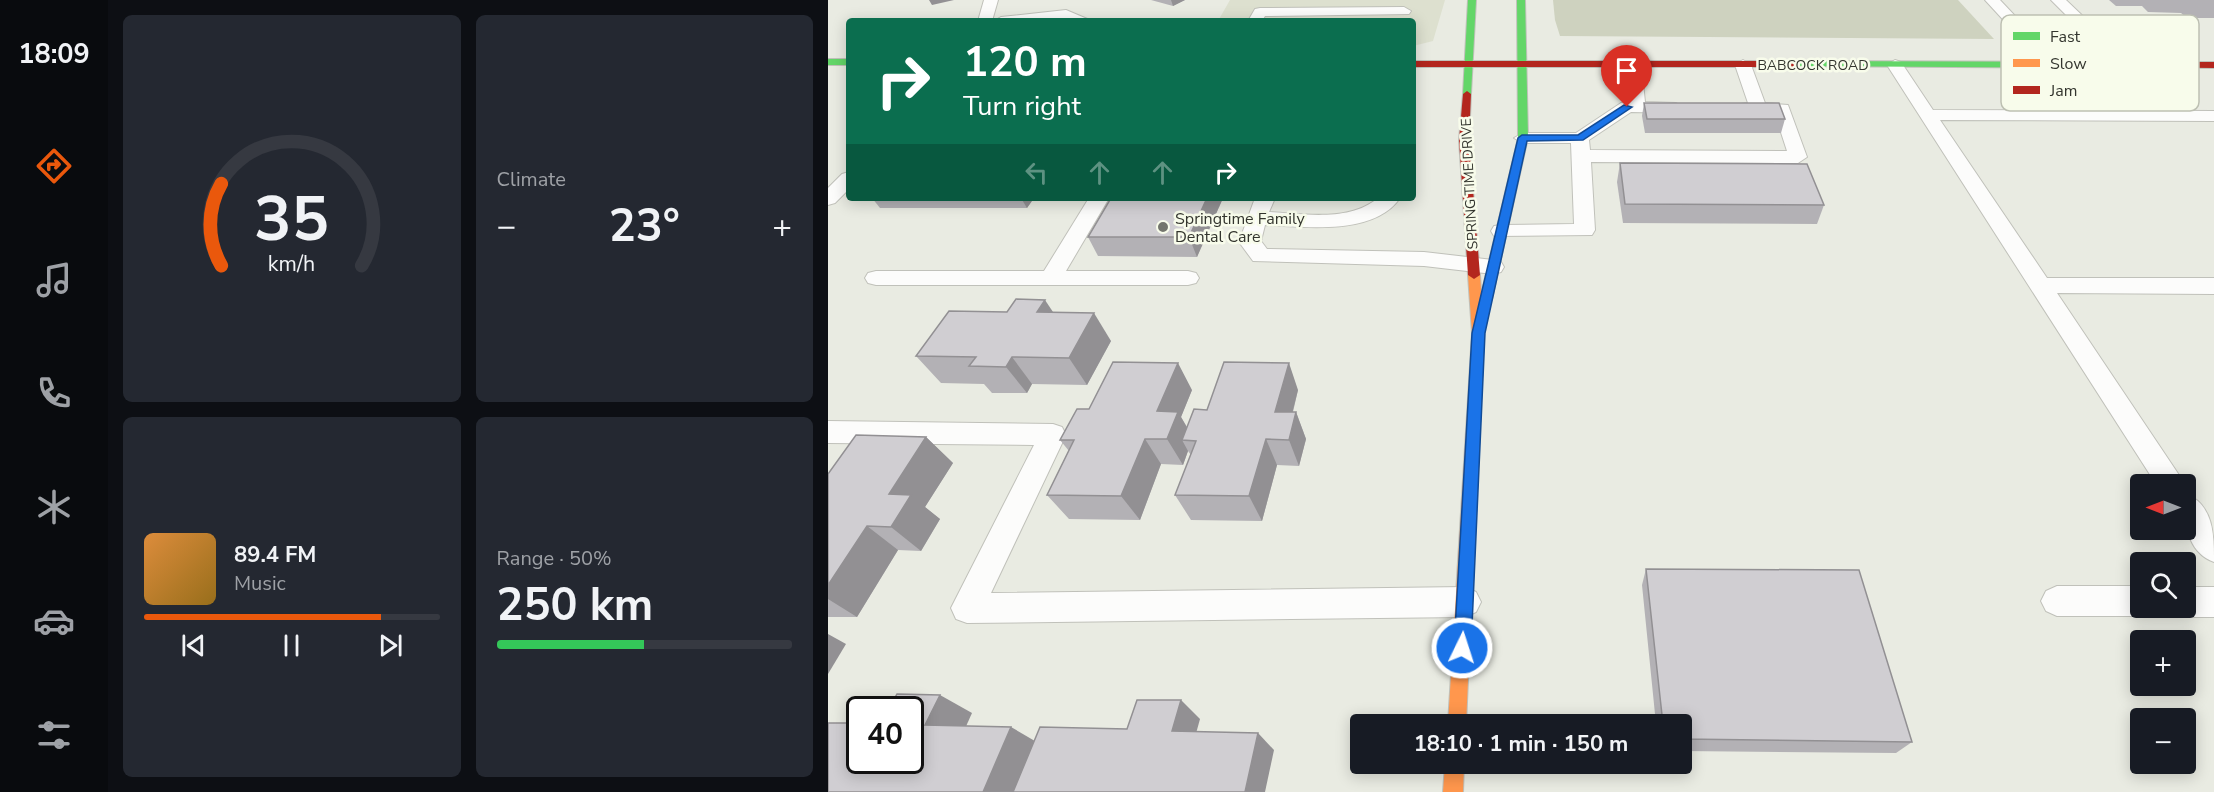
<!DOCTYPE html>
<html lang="en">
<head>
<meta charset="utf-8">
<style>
	body { margin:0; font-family:"Nunito Sans",sans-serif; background:#242831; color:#f1f3f6; height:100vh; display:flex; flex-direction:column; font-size:22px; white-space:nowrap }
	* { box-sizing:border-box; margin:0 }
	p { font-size:20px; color:#9ea1a6 }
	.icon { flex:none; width:33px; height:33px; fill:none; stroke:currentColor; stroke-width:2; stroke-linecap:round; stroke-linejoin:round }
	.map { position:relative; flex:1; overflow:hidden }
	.details { display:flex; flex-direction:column; gap:15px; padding:15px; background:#0d0f14; width:720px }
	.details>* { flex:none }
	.guide { position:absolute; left:18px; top:18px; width:570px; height:183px; border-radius:6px; box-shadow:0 3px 15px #0003; background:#0b6e4f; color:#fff; overflow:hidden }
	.needle { width:39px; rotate:270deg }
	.controls { position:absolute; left:1302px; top:474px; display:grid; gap:12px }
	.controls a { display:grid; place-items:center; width:66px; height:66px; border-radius:6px; background:#171b24; box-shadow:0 3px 15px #0003; font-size:30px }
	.speed { position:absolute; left:18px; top:696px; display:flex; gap:12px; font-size:30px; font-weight:700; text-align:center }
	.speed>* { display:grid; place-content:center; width:78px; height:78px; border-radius:50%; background:#171b24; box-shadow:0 3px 15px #0003; line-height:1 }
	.speed .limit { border:3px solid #111; border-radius:9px; background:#fff; color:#111 }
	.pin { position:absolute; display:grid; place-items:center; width:51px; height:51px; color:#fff; margin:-62px -26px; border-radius:50% 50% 50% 0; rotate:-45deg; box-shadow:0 0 6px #0007 }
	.pin .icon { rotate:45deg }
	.me { position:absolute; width:66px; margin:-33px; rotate:4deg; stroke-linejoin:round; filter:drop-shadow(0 0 4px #0008) }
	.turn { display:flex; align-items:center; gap:21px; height:126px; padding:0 18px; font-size:27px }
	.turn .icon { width:78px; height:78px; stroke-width:2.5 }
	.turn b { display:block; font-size:42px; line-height:51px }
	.lanes { display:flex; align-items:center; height:57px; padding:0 18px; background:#0003; justify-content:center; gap:30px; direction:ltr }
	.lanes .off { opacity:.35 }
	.big { font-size:45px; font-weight:700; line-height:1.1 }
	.details .widget { flex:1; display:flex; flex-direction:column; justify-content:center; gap:9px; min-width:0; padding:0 21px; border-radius:9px; background:#242831 }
	.details .dial { align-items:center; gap:0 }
	.dial svg { height:156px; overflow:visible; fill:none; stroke:#363941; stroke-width:7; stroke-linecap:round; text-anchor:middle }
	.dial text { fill:#f1f3f6; stroke:none }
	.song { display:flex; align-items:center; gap:18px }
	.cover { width:72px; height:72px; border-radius:9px; background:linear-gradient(135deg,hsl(30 70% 55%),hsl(40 70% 35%)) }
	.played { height:6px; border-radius:3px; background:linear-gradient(90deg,#ea580c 80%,#363941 80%) }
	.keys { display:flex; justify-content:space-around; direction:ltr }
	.heat { display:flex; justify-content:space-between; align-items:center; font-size:33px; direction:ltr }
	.charge { height:9px; border-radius:4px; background:linear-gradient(90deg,#34c759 50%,#363941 0) }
	.details .tiles { flex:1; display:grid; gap:15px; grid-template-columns:repeat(2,1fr) }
	.trip { position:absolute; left:522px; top:714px; width:342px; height:60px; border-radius:6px; background:#171b24; box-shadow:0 3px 15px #0003; font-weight:700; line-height:60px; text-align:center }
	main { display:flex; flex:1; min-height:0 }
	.menu { display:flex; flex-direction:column; width:108px; justify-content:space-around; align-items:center; background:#090b0e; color:#9ea1a6 }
	.menu .icon { width:42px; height:42px }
	.menu .selected { color:#ea580c }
	.menu b { font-size:27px; color:#f1f3f6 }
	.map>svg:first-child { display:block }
	.built { fill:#dde0cf }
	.green { fill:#ced2bf }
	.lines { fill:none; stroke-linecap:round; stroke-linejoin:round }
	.lane-casing { stroke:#c0c1ba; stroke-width:2 }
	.fast-casing { stroke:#c0c1ba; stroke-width:2 }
	.slow-casing { stroke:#c0c1ba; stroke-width:2 }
	.jam-casing { stroke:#c0c1ba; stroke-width:2 }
	.lane { fill:#fcfcfb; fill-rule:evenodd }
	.fast { fill:#63d668; fill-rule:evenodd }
	.slow { fill:#ff974d; fill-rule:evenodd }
	.jam { fill:#b3261e; fill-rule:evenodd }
	.wall { fill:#b3b1b5 }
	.shaded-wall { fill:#929093 }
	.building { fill:#d0ced2; stroke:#929093; stroke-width:1.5 }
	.route { fill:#1a73e8; stroke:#114b97; stroke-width:1.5 }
	.poi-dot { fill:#73756d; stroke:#f8fceb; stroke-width:2 }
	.labels { text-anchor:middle; stroke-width:5; stroke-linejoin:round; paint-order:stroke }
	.far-street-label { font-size:14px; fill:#33352e; stroke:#f8fceb }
	.poi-label { font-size:16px; fill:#33352e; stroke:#f8fceb; text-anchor:start }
	.key { fill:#f8fceb; stroke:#bdc0b2; stroke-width:1.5 }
	.key-label { font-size:16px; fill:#33352e }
</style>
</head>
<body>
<main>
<nav class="menu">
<b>18:09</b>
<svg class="icon selected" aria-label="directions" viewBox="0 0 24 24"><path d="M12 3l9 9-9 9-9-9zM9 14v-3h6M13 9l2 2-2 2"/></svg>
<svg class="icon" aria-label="music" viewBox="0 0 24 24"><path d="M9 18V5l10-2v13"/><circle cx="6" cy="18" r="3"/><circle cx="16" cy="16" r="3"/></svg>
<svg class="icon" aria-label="phone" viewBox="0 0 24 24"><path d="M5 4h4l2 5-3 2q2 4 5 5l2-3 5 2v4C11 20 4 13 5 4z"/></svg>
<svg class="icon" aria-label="climate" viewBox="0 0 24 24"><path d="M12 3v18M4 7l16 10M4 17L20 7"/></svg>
<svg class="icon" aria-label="car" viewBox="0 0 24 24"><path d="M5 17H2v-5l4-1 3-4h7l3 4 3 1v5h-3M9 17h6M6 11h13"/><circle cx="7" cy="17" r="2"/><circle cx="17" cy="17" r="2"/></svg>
<svg class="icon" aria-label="filters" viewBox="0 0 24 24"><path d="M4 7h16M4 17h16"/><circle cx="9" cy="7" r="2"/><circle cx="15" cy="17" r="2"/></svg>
</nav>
<section class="details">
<div class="tiles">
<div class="widget dial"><svg viewBox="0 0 100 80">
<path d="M14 69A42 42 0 1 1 86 69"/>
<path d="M14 69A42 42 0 0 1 14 27" stroke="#ea580c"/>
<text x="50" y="56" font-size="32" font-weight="700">35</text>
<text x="50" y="72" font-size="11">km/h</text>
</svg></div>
<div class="widget"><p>Climate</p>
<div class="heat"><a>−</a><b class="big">23°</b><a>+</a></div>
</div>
<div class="widget">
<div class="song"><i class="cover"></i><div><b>89.4 FM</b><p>Music</p></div></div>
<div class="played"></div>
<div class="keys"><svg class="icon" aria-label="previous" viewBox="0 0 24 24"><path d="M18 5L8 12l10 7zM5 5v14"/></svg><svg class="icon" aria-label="pause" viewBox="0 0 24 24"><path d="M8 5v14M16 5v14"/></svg><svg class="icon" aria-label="next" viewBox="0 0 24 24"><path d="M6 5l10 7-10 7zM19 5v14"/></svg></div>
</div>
<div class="widget"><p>Range · 50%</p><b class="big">250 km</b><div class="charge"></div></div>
</div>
</section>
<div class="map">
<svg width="1386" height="792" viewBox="0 0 1386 792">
	<rect width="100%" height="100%" fill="#e9ebe2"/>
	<path class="built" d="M402 0H617L605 41 585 46V21H390Z"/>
	<path class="green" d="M725 0H1130L1166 39 732 36 727 20Z"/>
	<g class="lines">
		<g class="lane-casing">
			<g id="lane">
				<path d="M156 0H170L164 21H150Z"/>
				<path d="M1157 0H1172L1189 18H1241L1223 0H1238L1261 22 1254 26H1233L1269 65 1267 68H1255L1216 26 1180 25Z"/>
				<path d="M576 7 583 11 581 14 437 16 434 21H420L427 9 432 8Z"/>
				<path d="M238 10 264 21 237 19 166 21 173 17Z"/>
				<path d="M805 59 813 64 817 102 848 103 857 108 848 113 803 112 761 140 762 150 959 151 947 114 918 113 909 108 912 104 920 103 907 65 915 60 923 65 937 103 960 105 979 157 970 163 763 162 767 230 764 235 666 236 663 231 666 226 673 225 746 224 743 143H695L686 138 695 133H748L793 103 800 102 797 64Z"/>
				<path d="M1067 60 1073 62 1105 110 1386 111V121L1112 120 1219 278H1386V294L1229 293 1357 484H1328L1059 65Z"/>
				<path d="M21 172V189L7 203 0 205V188L14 174Z"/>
				<path d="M261 198H281L238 271H360L368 273 371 278 368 283 360 285H48L40 283 37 278 40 273 48 271H216Z"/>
				<path d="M427 198H447L441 212C476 214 522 222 550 198H572C546 236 477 227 437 225L433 241 439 249 596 252 665 260 673 262 676 267 673 272 665 274 596 266 425 261 411 242Z"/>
				<path d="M0 421 225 424 234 427 238 435 163 593 637 587 648 592 653 602 648 612 637 617 139 623 128 619 123 608 206 445 0 443Z"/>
				<path d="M1358 494C1386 505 1386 536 1386 562 1358 552 1355 519 1358 494Z"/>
				<path d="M1229 586H1312V608H1325L1323 611 1312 616H1229L1218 611 1213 601 1218 591Z"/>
				<path d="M1358 587H1386V617H1358L1347 612 1345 608H1358Z"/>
			</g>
		</g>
		<g class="fast-casing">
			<g id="fast">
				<path d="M640 0H648L643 94 639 97 635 94Z"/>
				<path d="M689 0H697L700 138 664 299 658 303 652 299 690 138Z"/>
				<rect x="0" y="59" width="21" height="6"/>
				<path d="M966 61 1294 62 1298 65 1294 68 963 66V62Z"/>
			</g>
		</g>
		<g class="slow-casing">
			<g id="slow">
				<path d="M646 271 652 275 656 333 638 724H620L644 333 640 275Z"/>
				<path d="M617 764H636L635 792H615Z"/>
			</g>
		</g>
		<g class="jam-casing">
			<g id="jam">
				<path d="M585 61H966L970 64 966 67H585Z"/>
				<path d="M1294 62H1386V68L1291 67V63Z"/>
				<path d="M639 91 643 94 641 140 652 275 646 279 640 275 631 140 635 94Z"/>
			</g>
		</g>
		<use href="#lane" class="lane"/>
		<use href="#fast" class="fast"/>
		<use href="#slow" class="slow"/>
		<use href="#jam" class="jam"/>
	</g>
	<g class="wall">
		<path d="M323 0H357L345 6Z"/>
		<path d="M1281 0H1386V18H1359L1353 13 1320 12 1314 6H1288Z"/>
		<path d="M816 103 957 119 953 133H817L814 116Z"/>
		<path d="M792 163 996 205 989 224 795 223 789 182Z"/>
		<path d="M44 198H206L199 208H52Z"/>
		<path d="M283 198H395L369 257 270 256 260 237Z"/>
		<path d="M225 313 283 341 259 385 204 384 199 393H164L156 384 113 383 88 356Z"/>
		<path d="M364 390 353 417 359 427 379 410 470 390 465 412H468L478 439 471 466 449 465 434 521 363 520 347 495 363 455 360 451 355 465 333 464 312 520 241 519 219 495 241 451 232 440 261 409Z"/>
		<path d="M98 437 125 463 97 507 112 519 93 551 70 550 29 617H0V474Z"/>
		<path d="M818 569 1084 742 1068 753 854 751V724H828L814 585Z"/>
	</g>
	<g class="shaded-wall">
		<path d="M101 0H126L104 5Z"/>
		<path d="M343 0H357L345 6Z"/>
		<path d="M193 198H206L199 208Z"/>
		<path d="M379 198H395L369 257 361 237Z"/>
		<path d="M217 300 235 327 209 312Z"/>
		<path d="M266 313 283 341 259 385 241 358Z"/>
		<path d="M184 357 204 384 199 393 178 367Z"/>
		<path d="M350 363 364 390 353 417 365 438 354 440 360 451 355 465 339 439 329 411Z"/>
		<path d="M461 363 470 390 458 438 447 412Z"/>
		<path d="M468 412 478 439 471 466 461 440Z"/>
		<path d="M98 437 125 463 97 507 112 519 93 551 63 527 61 494Z"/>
		<path d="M317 439 333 464 312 520 293 496Z"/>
		<path d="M438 439 449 465 434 521 421 496Z"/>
		<path d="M39 526 70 550 29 617 0 599V585Z"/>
		<path d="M0 634 18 644 0 674Z"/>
		<path d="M112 695 144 713 131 742 97 725Z"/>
		<path d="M353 700 372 719 364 748 344 731Z"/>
		<path d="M183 727 212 744 192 792H155Z"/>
		<path d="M430 733 446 750 437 792H417Z"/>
	</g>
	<g class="building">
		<path d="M816 103H951L957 119H819Z"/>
		<path d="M792 163 979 164 996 205 797 204Z"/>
		<path d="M283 198H379L361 237H260Z"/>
		<path d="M188 299 217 300 209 312 266 313 241 358 184 357 178 367 141 366 148 357 88 356 121 311 179 312Z"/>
		<path d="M285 362 350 363 329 411 350 412 339 439H317L293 496 219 495 246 440H232L249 409H261Z"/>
		<path d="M396 362 461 363 447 412H468L461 440 438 439 421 496 347 495 368 441 354 440 366 409 379 410Z"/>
		<path d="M28 435 98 437 61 494 83 495 63 527 39 526 0 585V474Z"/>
		<path d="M818 569 1031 570 1084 742 854 739V724H835Z"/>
		<path d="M69 694 112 695 97 725 183 727 155 792H0V723H32V760H82V710H60Z"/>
		<path d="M309 700H353L344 731 430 733 417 792H185L212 727 299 729Z"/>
	</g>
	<path class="route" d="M796 105 804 107 755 140 699 141 657 333 643 648 641 654 634 656 628 654 626 648 644 333 690 138 694 135H750Z"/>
	<circle class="poi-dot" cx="335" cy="227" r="6"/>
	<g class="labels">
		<g class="far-street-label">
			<text x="985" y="70">BABCOCK ROAD</text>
			<text transform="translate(641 184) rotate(-93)" y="5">SPRING TIME DRIVE</text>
		</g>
		<g class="poi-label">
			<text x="347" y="224">Springtime Family<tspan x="347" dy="18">Dental Care</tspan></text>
		</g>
	</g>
	<rect x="1173" y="15" width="198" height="96" rx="9" class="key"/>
	<rect x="1185" y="32" width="27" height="8" fill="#63d668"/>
	<rect x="1185" y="59" width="27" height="8" fill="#ff974d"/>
	<rect x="1185" y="86" width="27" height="8" fill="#b3261e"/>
	<g class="key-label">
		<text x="1222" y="42">Fast</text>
		<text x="1222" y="69">Slow</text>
		<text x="1222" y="96">Jam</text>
	</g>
</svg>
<div class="controls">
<a><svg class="needle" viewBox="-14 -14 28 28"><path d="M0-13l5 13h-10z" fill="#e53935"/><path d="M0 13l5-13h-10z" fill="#9ea1a6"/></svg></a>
<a><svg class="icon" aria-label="search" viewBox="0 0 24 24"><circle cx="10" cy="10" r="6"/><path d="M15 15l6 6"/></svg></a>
<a>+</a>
<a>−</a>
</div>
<div class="speed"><div class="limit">40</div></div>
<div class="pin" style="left:799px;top:107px;background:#d93025"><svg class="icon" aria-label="arrive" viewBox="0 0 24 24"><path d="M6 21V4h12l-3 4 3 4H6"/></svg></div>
<svg class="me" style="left:634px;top:648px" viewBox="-20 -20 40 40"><circle r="17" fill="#1a73e8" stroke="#fff" stroke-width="3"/><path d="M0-11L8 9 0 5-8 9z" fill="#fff"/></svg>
<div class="trip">18:10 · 1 min · 150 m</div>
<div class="guide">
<div class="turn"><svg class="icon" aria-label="right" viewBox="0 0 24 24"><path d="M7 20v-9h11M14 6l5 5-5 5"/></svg><div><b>120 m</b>Turn right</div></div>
<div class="lanes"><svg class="icon off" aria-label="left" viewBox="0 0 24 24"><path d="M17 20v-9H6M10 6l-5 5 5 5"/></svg><svg class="icon off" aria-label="ahead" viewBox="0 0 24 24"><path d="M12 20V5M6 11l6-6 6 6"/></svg><svg class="icon off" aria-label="ahead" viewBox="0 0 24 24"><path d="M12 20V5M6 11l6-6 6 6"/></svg><svg class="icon" aria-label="right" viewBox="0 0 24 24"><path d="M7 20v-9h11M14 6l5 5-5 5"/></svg></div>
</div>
</div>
</main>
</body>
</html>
